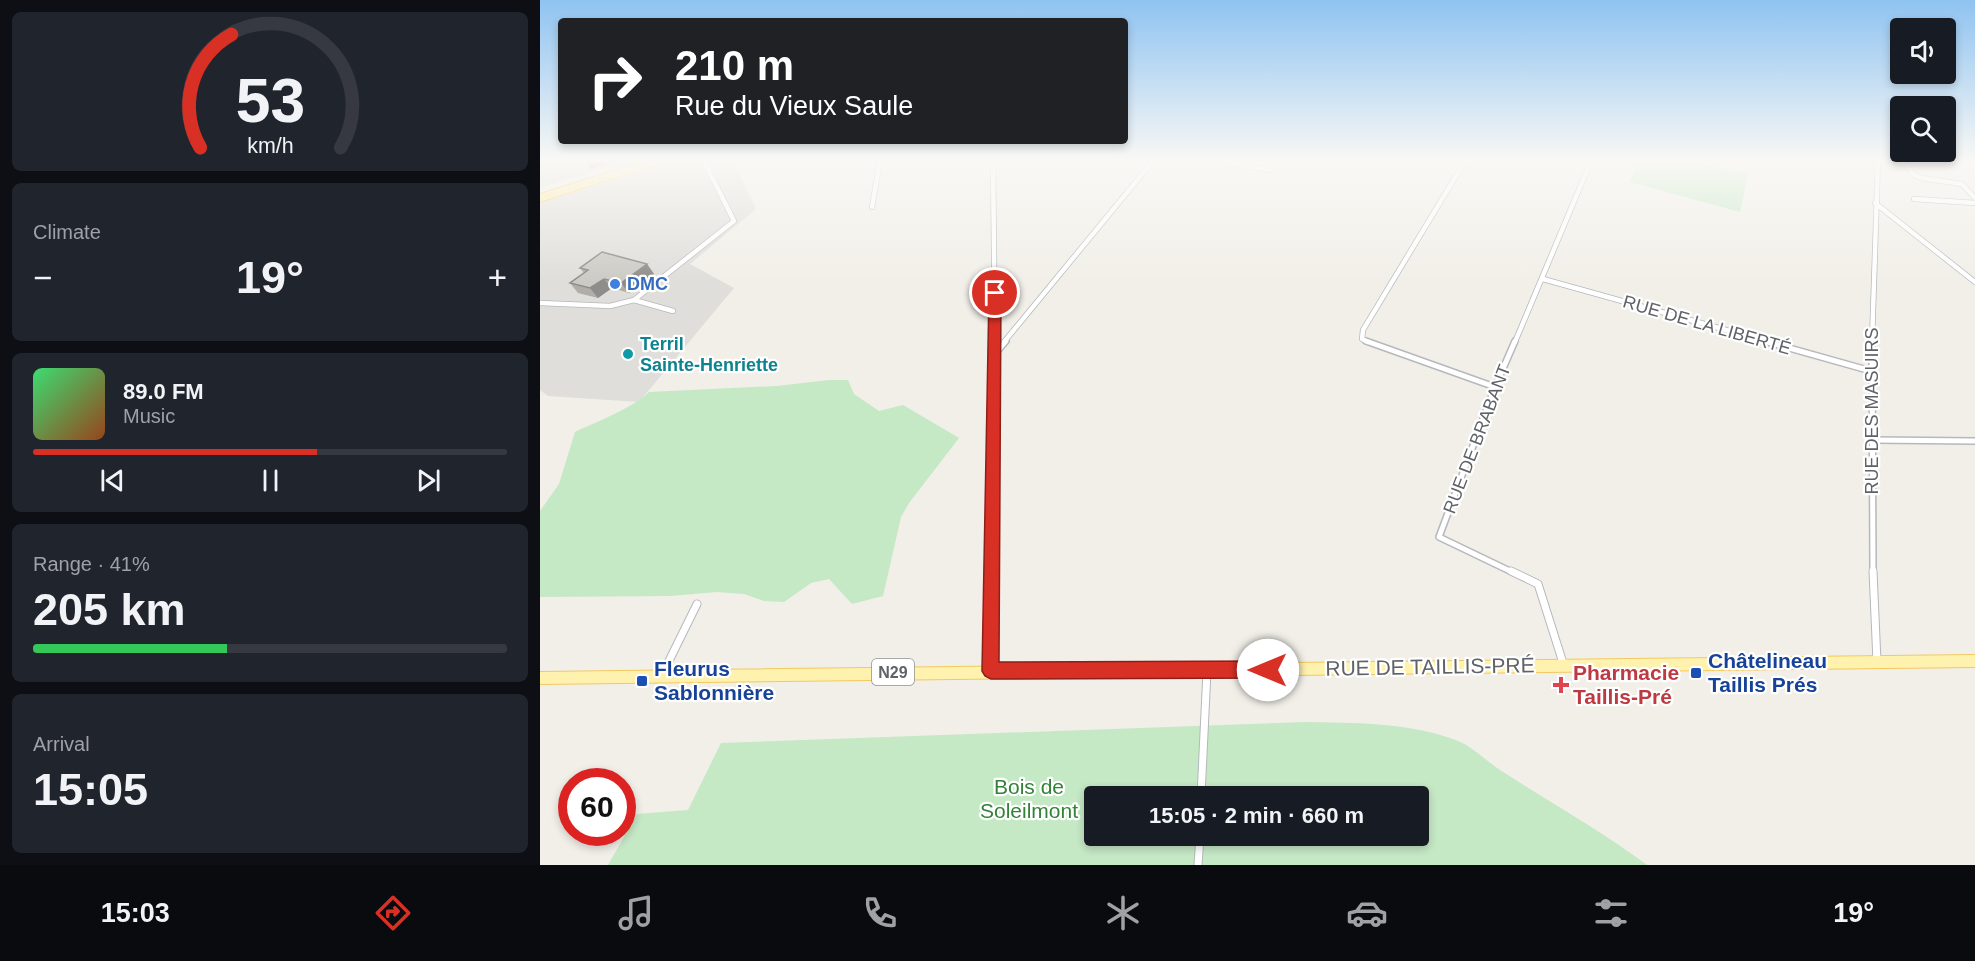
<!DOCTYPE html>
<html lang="en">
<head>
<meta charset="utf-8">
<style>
	body { margin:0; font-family:Helvetica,sans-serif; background:#20242c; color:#f1f3f6; height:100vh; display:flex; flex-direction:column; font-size:22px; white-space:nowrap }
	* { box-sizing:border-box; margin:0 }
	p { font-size:20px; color:#9ea1a6 }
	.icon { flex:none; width:33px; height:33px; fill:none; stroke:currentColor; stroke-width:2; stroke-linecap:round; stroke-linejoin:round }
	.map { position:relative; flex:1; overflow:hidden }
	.side { display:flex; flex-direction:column; gap:12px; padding:12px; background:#0d0f14; width:540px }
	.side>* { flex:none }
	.banner { position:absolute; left:18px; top:18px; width:570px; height:126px; border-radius:6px; box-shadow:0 3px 9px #0003; background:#202124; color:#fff; overflow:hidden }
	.tools { position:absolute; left:1350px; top:18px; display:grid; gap:12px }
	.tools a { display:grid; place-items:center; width:66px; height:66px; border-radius:6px; background:#171b24; box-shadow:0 3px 9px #0003; font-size:30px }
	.speed { position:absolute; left:18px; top:768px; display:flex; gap:12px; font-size:30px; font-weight:700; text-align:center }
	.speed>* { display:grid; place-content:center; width:78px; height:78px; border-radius:50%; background:#171b24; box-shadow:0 3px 9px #0003; line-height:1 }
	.speed .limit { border:9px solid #d22; background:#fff; color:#111 }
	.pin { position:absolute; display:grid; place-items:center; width:51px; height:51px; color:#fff; margin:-26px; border:3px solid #fff; border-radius:50%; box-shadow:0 2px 6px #0007 }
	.me { position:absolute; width:66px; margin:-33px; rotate:270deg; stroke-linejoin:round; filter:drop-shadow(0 0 4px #0008) }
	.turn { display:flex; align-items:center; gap:21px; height:126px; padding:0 18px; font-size:27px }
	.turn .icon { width:78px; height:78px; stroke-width:2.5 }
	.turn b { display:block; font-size:42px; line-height:51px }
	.big { font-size:45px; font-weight:600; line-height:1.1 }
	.side .tile { flex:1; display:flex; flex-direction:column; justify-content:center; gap:9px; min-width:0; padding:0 21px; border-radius:9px; background:#20242c }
	.side .dial { align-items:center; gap:0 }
	.dial svg { height:156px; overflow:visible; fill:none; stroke:#363941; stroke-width:7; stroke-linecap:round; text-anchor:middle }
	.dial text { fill:#f1f3f6; stroke:none }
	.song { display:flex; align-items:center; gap:18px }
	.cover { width:72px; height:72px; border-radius:9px; background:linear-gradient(135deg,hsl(140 70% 55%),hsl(20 70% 35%)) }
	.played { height:6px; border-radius:3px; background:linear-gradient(90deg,#d93025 60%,#363941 60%) }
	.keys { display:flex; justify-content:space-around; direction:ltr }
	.heat { display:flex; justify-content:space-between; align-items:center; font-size:33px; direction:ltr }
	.charge { height:9px; border-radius:4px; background:linear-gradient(90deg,#34c759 41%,#363941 0) }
	.trip { position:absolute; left:544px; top:786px; width:345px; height:60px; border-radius:6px; background:#171b24; box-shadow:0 3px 9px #0003; font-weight:600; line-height:60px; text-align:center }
	.tab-bar { display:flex; height:96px; justify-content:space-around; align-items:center; background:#090b0e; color:#9ea1a6 }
	.tab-bar .icon { width:42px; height:42px }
	.tab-bar .selected { color:#d93025 }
	.tab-bar b { font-size:27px; color:#f1f3f6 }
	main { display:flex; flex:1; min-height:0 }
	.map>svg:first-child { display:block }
	.industrial { fill:#e0deda }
	.green { fill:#c5e8c5; fill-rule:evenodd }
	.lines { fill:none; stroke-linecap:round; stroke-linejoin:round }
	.minor-far2-casing { stroke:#b5b8bc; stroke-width:6 }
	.minor-far1-casing { stroke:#b5b8bc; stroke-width:8 }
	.minor-casing { stroke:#b5b8bc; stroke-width:9 }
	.primary-casing { stroke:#f2c960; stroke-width:14 }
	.trunk-casing { stroke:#f9ab00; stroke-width:9 }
	.minor-far2 { stroke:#fff; stroke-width:4.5 }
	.minor-far1 { stroke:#fff; stroke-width:5 }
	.minor { stroke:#fff; stroke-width:7 }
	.primary { stroke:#fff2af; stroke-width:12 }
	.trunk { stroke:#feeaa1; stroke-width:8 }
	.wall { fill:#afaea9 }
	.shaded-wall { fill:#8f8d8a }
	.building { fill:#cccac5; stroke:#8f8d8a; stroke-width:1.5 }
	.route { fill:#d93025; stroke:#8d1f18; stroke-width:1.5 }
	.shop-dot { fill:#3f7fe0; stroke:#fff; stroke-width:2 }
	.culture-dot { fill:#0f9aa8; stroke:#fff; stroke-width:2 }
	.transit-dot { fill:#1a4fb4; stroke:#fff; stroke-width:2 }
	.health-dot { fill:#e0444e; stroke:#fff; stroke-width:2 }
	.labels { text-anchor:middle; stroke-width:4.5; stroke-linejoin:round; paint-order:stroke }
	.shield { fill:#fff; stroke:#8f9295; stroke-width:1.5 }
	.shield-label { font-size:16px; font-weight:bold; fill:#5f6368 }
	.shop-label { font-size:18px; font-weight:bold; fill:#366cbe; stroke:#fff; text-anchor:start }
	.street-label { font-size:18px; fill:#5f6368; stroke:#fff }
	.culture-label { font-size:18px; font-weight:bold; fill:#0d838f; stroke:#fff; text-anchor:start }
	.near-transit-label { font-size:21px; font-weight:bold; fill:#164399; stroke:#fff; text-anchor:start }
	.near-street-label { font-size:21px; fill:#5f6368; stroke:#fff }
	.near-health-label { font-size:21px; font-weight:bold; fill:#be3a42; stroke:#fff; text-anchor:start }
	.near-park-label { font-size:21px; fill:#348238; stroke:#fff }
</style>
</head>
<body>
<main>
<section class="side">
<div class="tile dial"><svg viewBox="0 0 100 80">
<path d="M14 69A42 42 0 1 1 86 69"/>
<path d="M14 69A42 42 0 0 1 30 11" stroke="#d93025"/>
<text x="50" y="56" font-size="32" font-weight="700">53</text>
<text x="50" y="72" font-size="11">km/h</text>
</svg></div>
<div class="tile"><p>Climate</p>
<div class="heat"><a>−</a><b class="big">19°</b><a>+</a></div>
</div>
<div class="tile">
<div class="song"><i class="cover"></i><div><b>89.0 FM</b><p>Music</p></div></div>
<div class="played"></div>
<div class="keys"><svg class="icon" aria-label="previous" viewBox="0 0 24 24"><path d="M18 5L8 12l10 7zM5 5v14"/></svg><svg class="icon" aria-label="pause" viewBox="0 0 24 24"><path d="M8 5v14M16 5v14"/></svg><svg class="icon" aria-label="next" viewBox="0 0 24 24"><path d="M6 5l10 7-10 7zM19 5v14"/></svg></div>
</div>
<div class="tile"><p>Range · 41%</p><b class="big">205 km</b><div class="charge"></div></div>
<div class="tile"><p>Arrival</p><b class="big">15:05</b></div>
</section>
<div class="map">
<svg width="1435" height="865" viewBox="0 0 1435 865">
	<rect width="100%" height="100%" fill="#f1efe8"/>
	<g class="industrial">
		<path d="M0 161H87L0 188Z"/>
		<path d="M135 161H198L196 168 216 209 150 264 194 288 99 402 8 396 0 390V203Z"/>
	</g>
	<g class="green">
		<path d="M1097 161H1152L1208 174 1200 212 1090 182Z"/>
		<path d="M289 380H308L314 394 339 411 363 405 419 438 369 503 361 517 343 596 312 604 289 579 271 583 244 602 224 601 204 594 177 592 130 596 0 597V511L19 484 35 432C56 422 93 408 109 392L237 386Z"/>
		<path d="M765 722C813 723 863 722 910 738 931 744 943 759 960 770 1009 802 1060 830 1107 865H68L97 814 148 810 181 743ZM555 796H879V836H555Z"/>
	</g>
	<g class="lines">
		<g class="minor-far2-casing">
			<g id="minor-far2">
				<path d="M453 161 455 342"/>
				<path d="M678 161 730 170 736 161"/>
				<path d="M1355 161 1366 165 1374 175 1381 178 1422 184 1435 198"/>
				<path d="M113 165 125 161"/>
				<path d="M1374 199 1435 203"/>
				<path d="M1335 203 1435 282"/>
				<path d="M332 207 340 161"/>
				<path d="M1003 279 1229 342"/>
				<path d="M94 300 194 221 164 161"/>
				<path d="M0 303 70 306 94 300 133 311"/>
				<path d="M464 342 613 161"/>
				<path d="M828 342 822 339 823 330 925 161"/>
				<path d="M975 342 1051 161"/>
				<path d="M1332 342 1338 161"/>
			</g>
		</g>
		<g class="minor-far1-casing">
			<g id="minor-far1">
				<path d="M826 341 955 387"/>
				<path d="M1224 341 1331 371"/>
				<path d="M1332 341 1333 573"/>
				<path d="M455 354 466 341"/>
				<path d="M1332 440 1435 441"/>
				<path d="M452 573 455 341"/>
				<path d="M974 573 899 537 955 387 975 341"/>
			</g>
		</g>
		<g class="minor-casing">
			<g id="minor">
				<path d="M971 571 998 584 1024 666"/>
				<path d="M1333 571 1337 662"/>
				<path d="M451 671 452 571"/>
				<path d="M122 675 157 604"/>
				<path d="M661 796 667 671"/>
				<path d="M658 865 660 836"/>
			</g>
		</g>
		<g class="primary-casing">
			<path id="primary" d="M0 678 1435 661"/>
		</g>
		<g class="trunk-casing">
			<path id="trunk" d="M0 198 116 161"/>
		</g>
		<use href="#minor-far2" class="minor-far2"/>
		<use href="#minor-far1" class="minor-far1"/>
		<use href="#minor" class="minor"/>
		<use href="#primary" class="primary"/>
		<use href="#trunk" class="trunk"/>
	</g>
	<path class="wall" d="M107 264 114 274 89 293 72 288 58 298 38 293 30 283 44 273 40 268Z"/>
	<g class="shaded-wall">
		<path d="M45 161H77L51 169Z"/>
		<path d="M107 264 114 274 89 293 81 283Z"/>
		<path d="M64 279 72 288 58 298 50 288Z"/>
	</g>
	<path class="building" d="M62 252 107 264 81 283 64 279 50 288 30 283 48 270 40 268Z"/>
	<linearGradient id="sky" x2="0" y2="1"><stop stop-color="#8fc3f1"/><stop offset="0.57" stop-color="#f9f8f5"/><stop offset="1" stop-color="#f9f8f5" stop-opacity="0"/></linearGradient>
	<rect width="1435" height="282" fill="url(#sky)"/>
	<path class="route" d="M455 289 461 293 459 662 728 661 734 664 737 670 734 675 728 678 451 679 445 676 442 671 449 293Z"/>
	<circle class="shop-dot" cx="75" cy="284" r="6"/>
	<circle class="culture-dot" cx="88" cy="354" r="6"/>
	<g class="transit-dot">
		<rect x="1150" y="667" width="12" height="12" rx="3"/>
		<rect x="96" y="675" width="12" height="12" rx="3"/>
	</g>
	<path class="health-dot" d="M1018 676h6v6h6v6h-6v6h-6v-6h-6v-6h6z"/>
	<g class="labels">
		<rect class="shield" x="332" y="659" width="42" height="26" rx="4.5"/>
		<g class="shield-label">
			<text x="353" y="678">N29</text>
		</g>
		<g class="shop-label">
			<text x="87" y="290">DMC</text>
		</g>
		<g class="street-label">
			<text transform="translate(1167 325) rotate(16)" y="6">RUE DE LA LIBERTÉ</text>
			<text transform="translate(1332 411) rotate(-90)" y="6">RUE DES MASUIRS</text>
			<text transform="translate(937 439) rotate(-69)" y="6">RUE DE BRABANT</text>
		</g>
		<g class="culture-label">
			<text x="100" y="350">Terril<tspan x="100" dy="21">Sainte-Henriette</tspan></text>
		</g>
		<g class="near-transit-label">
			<text x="1168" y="668">Châtelineau<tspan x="1168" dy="24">Taillis Prés</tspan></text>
			<text x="114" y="676">Fleurus<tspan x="114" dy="24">Sablonnière</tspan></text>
		</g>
		<g class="near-street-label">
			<text transform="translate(890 667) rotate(-1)" y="7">RUE DE TAILLIS-PRÉ</text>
		</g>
		<g class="near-health-label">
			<text x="1033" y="680">Pharmacie<tspan x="1033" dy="24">Taillis-Pré</tspan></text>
		</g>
		<g class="near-park-label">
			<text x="489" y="794">Bois de<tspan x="489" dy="24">Soleilmont</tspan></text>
		</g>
	</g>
</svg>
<div class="tools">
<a><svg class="icon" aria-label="sound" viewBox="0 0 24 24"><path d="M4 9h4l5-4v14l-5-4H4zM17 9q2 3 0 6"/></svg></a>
<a><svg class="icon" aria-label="search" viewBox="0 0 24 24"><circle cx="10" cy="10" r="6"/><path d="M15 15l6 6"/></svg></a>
</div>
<div class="speed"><div class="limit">60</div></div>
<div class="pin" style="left:455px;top:293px;background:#d93025"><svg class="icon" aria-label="arrive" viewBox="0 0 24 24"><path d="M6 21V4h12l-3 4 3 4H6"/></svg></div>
<svg class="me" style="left:728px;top:670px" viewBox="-20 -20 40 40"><circle r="19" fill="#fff"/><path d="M0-13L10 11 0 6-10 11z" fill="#d93025"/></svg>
<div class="trip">15:05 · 2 min · 660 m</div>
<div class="banner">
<div class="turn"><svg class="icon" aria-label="right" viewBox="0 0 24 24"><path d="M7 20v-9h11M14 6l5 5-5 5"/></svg><div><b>210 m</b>Rue du Vieux Saule</div></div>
</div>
</div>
</main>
<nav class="tab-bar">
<b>15:03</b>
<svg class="icon selected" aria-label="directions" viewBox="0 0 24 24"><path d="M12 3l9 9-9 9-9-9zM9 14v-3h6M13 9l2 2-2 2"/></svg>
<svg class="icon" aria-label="music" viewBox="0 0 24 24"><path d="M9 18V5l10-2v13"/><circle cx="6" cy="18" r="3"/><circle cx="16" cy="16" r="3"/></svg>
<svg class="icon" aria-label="phone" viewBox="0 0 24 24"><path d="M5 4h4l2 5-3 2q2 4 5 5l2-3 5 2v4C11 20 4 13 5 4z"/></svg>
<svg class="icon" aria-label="climate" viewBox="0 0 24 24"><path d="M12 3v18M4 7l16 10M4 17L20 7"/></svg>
<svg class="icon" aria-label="car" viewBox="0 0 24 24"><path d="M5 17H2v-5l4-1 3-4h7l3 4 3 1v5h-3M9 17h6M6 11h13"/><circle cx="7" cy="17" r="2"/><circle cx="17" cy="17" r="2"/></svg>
<svg class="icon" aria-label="filters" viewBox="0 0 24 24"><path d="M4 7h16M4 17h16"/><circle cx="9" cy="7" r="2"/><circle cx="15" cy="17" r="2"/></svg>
<b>19°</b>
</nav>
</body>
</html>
